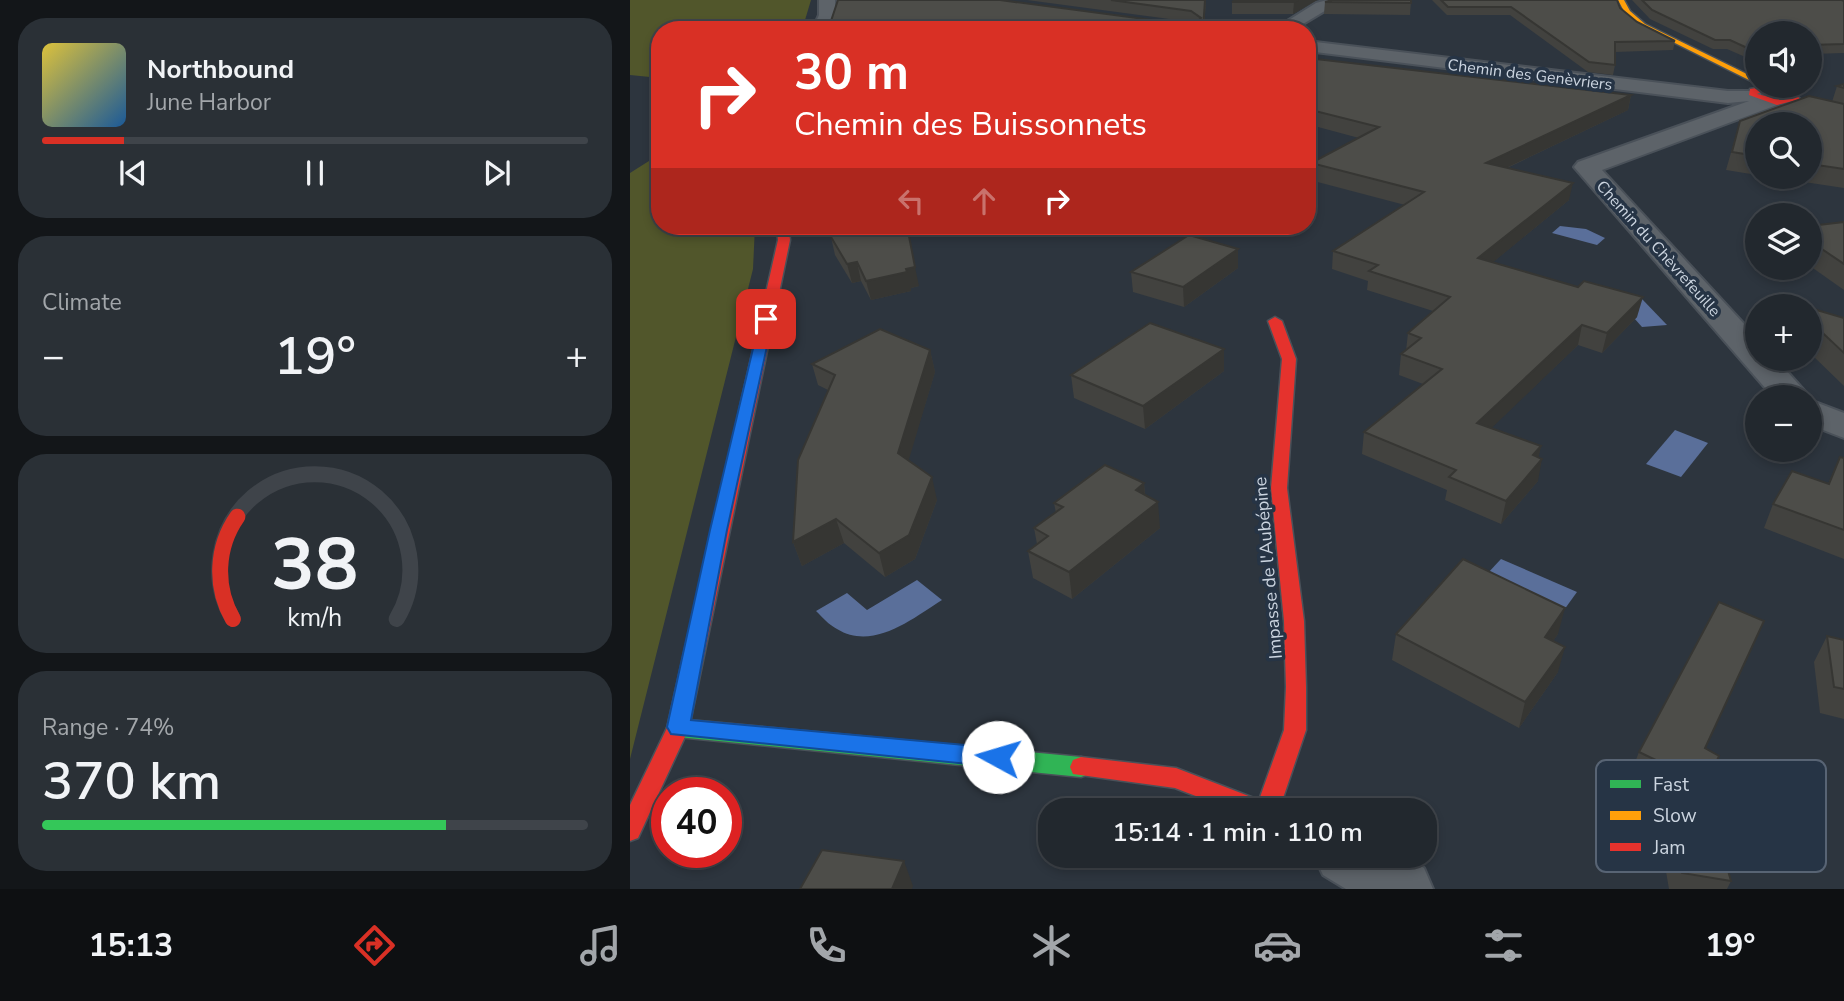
<!DOCTYPE html>
<html lang="en">
<head>
<meta charset="utf-8">
<style>
	body { margin:0; font-family:"Nunito Sans",sans-serif; background:#2a3036; color:#f1f3f6; height:100vh; display:flex; flex-direction:column; font-size:26px; white-space:nowrap }
	* { box-sizing:border-box; margin:0 }
	p { font-size:23px; color:#a2a6aa }
	.icon { flex:none; width:38px; height:38px; fill:none; stroke:currentColor; stroke-width:2; stroke-linecap:round; stroke-linejoin:round }
	.map { position:relative; flex:1; overflow:hidden }
	.panel { display:flex; flex-direction:column; gap:18px; padding:18px; background:#131619; width:630px }
	.panel>* { flex:none }
	.banner { position:absolute; left:21px; top:21px; width:665px; height:214px; border-radius:28px; box-shadow:0 4px 10px #0003,0 0 0 2px #3f444a; background:#d93025; color:#fff; overflow:hidden }
	.fabs { position:absolute; left:1115px; top:21px; display:grid; gap:14px }
	.fabs a { display:grid; place-items:center; width:77px; height:77px; border-radius:50%; background:#22282e; box-shadow:0 4px 10px #0003,0 0 0 2px #3f444a; font-size:35px }
	.speed { position:absolute; left:21px; top:777px; display:flex; gap:14px; font-size:35px; font-weight:700; text-align:center }
	.speed>* { display:grid; place-content:center; width:91px; height:91px; border-radius:50%; background:#22282e; box-shadow:0 4px 10px #0003,0 0 0 2px #3f444a; line-height:1 }
	.speed .limit { border:10px solid #d22; background:#fff; color:#111 }
	.pin { position:absolute; display:grid; place-items:center; width:60px; height:60px; color:#fff; margin:-30px; border-radius:14px; box-shadow:0 4px 10px #0006 }
	.me { position:absolute; width:77px; margin:-38px; rotate:276deg; stroke-linejoin:round; filter:drop-shadow(0 0 5px #0008) }
	.turn { display:flex; align-items:center; gap:24px; height:147px; padding:0 28px; font-size:32px }
	.turn .icon { width:91px; height:91px; stroke-width:2.5 }
	.turn b { display:block; font-size:49px; line-height:60px }
	.lanes { display:flex; align-items:center; height:66px; padding:0 28px; background:#0003; justify-content:center; gap:35px; direction:ltr }
	.lanes .off { opacity:.35 }
	.big { font-size:52px; font-weight:600; line-height:1.1 }
	.panel .card { flex:1; display:flex; flex-direction:column; justify-content:center; gap:10px; min-width:0; padding:0 24px; border-radius:28px; background:#2a3036 }
	.panel .dial { align-items:center; gap:0 }
	.dial svg { height:182px; overflow:visible; fill:none; stroke:#3f444a; stroke-width:7; stroke-linecap:round; text-anchor:middle }
	.dial text { fill:#f1f3f6; stroke:none }
	.song { display:flex; align-items:center; gap:21px }
	.cover { width:84px; height:84px; border-radius:10px; background:linear-gradient(135deg,hsl(50 70% 55%),hsl(210 70% 35%)) }
	.played { height:7px; border-radius:4px; background:linear-gradient(90deg,#d93025 15%,#3f444a 15%) }
	.keys { display:flex; justify-content:space-around; direction:ltr }
	.heat { display:flex; justify-content:space-between; align-items:center; font-size:38px; direction:ltr }
	.charge { height:10px; border-radius:5px; background:linear-gradient(90deg,#34c759 74%,#3f444a 0) }
	.trip { position:absolute; left:408px; top:798px; width:399px; height:70px; border-radius:28px; background:#22282e; box-shadow:0 4px 10px #0003,0 0 0 2px #3f444a; font-weight:600; line-height:70px; text-align:center }
	.dock { display:flex; height:112px; justify-content:space-around; align-items:center; background:#0e1012; color:#a2a6aa }
	.dock .icon { width:49px; height:49px }
	.dock .active { color:#d93025 }
	.dock b { font-size:32px; color:#f1f3f6 }
	main { display:flex; flex:1; min-height:0 }
	.map>svg:first-child { display:block }
	.green { fill:#51562b }
	.water { fill:#5a6f9a }
	.lines { fill:none; stroke-linecap:round; stroke-linejoin:round }
	.street-casing { stroke:#4a5159; stroke-width:4 }
	.fast-casing { stroke:#4a5159; stroke-width:3 }
	.slow-casing { stroke:#4a5159; stroke-width:3 }
	.jam-casing { stroke:#4a5159; stroke-width:3 }
	.street { fill:#5d6369; fill-rule:evenodd }
	.fast { fill:#30b455; fill-rule:evenodd }
	.slow { fill:#ff9f0a; fill-rule:evenodd }
	.jam { fill:#e5322d; fill-rule:evenodd }
	.wall { fill:#42423f }
	.shaded-wall { fill:#363633 }
	.building { fill:#4d4d49; stroke:#363633; stroke-width:2 }
	.route { fill:#1a73e8; stroke:#114b97; stroke-width:2 }
	.labels { text-anchor:middle; stroke-width:7; stroke-linejoin:round; paint-order:stroke }
	.far-street-label { font-size:16px; fill:#ccd5e0; stroke:#263445 }
	.street-label { font-size:18px; fill:#ccd5e0; stroke:#263445 }
	.key { fill:#263445; stroke:#586474; stroke-width:2 }
	.key-label { font-size:19px; fill:#ccd5e0 }
</style>
</head>
<body>
<main>
<section class="panel">
<div class="card">
<div class="song"><i class="cover"></i><div><b>Northbound</b><p>June Harbor</p></div></div>
<div class="played"></div>
<div class="keys"><svg class="icon" aria-label="previous" viewBox="0 0 24 24"><path d="M18 5L8 12l10 7zM5 5v14"/></svg><svg class="icon" aria-label="pause" viewBox="0 0 24 24"><path d="M8 5v14M16 5v14"/></svg><svg class="icon" aria-label="next" viewBox="0 0 24 24"><path d="M6 5l10 7-10 7zM19 5v14"/></svg></div>
</div>
<div class="card"><p>Climate</p>
<div class="heat"><a>−</a><b class="big">19°</b><a>+</a></div>
</div>
<div class="card dial"><svg viewBox="0 0 100 80">
<path d="M14 69A42 42 0 1 1 86 69"/>
<path d="M14 69A42 42 0 0 1 16 24" stroke="#d93025"/>
<text x="50" y="56" font-size="32" font-weight="700">38</text>
<text x="50" y="72" font-size="11">km/h</text>
</svg></div>
<div class="card"><p>Range · 74%</p><b class="big">370 km</b><div class="charge"></div></div>
</section>
<div class="map">
<svg width="1214" height="889" viewBox="0 0 1214 889">
	<rect width="100%" height="100%" fill="#2d353e"/>
	<g class="green">
		<path d="M0 0H181L172 30H30V78L0 75Z"/>
		<path d="M30 154V226H125L123 269 0 759V173Z"/>
	</g>
	<g class="water">
		<path d="M930 226 956 229 975 238 967 245 922 233Z"/>
		<path d="M1012 299 1037 325 1012 327 988 300Z"/>
		<path d="M1045 430 1078 443 1051 477 1016 464Z"/>
		<path d="M871 559 947 592 934 610 857 574Z"/>
		<path d="M287 580 312 600C282 619 243 651 207 629 199 625 192 617 186 611L217 593 237 610Z"/>
	</g>
	<g class="lines">
		<g class="street-casing">
			<g id="street">
				<path d="M189 0H205V15L199 30H182L189 15Z"/>
				<path d="M697 0H722L719 3 698 9 663 30H643L686 3Z"/>
				<path d="M677 41 1098 91H1130L1132 97H1147L1150 101 1147 105 972 170 1127 338V359H1146L1180 397V398L1143 397 944 167 948 162 1119 101 1098 103 677 51Z"/>
				<path d="M1180 400 1214 413V438L1180 425Z"/>
				<path d="M684 856H771L794 868 803 889H716L693 875Z"/>
			</g>
		</g>
		<g class="fast-casing">
			<path id="fast" d="M48 719 451 757 459 760 462 767 459 774 451 777 48 737 40 734 37 728 40 722Z"/>
		</g>
		<g class="slow-casing">
			<path id="slow" d="M988 0H994L1000 11 1015 24 1127 79V84L1011 26 995 13Z"/>
		</g>
		<g class="jam-casing">
			<g id="jam">
				<path d="M1133 87 1163 91 1170 99 1147 105 1119 95 1120 89ZM1133 91 1157 95 1160 97 1147 99 1127 94Z"/>
				<path d="M147 226H158L160 240 59 728 8 838 0 841V805L37 728 148 240Z"/>
				<path d="M645 317 652 321 666 359 657 488 674 621 676 687V730L649 810H602L545 788 443 774 440 767 443 760 451 757 546 768 629 800 654 730 656 687 654 621 641 488 652 359 638 321Z"/>
			</g>
		</g>
		<use href="#street" class="street"/>
		<use href="#fast" class="fast"/>
		<use href="#slow" class="slow"/>
		<use href="#jam" class="jam"/>
	</g>
	<g class="wall">
		<path d="M397 0H576L574 30 522 20H547Z"/>
		<path d="M606 0H687L663 14H602V2Z"/>
		<path d="M781 0 780 15 694 14 695 2Z"/>
		<path d="M802 0H987L990 8 1007 22 1045 41 1043 50 985 52V65L983 75 958 72 880 15H817Z"/>
		<path d="M1002 0H1212L1214 1V53L1180 54V33H1127V55L1113 56 1097 49H1083L1020 19Z"/>
		<path d="M677 58 1001 95 998 110 877 168 939 200 863 262 1007 317 972 353 948 345 861 428 911 446 908 457V481L871 524 815 500 817 490 732 454 734 432 793 384 769 375 771 354 776 351 778 333 803 311 737 290 738 281 702 269 703 251 775 205 680 180 681 163 729 138 677 124Z"/>
		<path d="M1214 84V188L1141 177H1180V124H1127V175L1096 170 1110 121 1202 102 1207 86Z"/>
		<path d="M1214 222V290L1180 266V226Z"/>
		<path d="M201 237 289 286 281 288V291L241 300 231 281 222 283 205 255Z"/>
		<path d="M608 249V268L554 307 503 292 501 272Z"/>
		<path d="M1180 308 1214 318V386L1180 353Z"/>
		<path d="M300 350 305 372 278 460 307 500 285 559 255 577 214 543 172 566 163 542 198 390 188 385 182 364Z"/>
		<path d="M594 371 515 429 444 398 441 375Z"/>
		<path d="M1210 457 1214 458V559L1134 528 1143 504 1198 484Z"/>
		<path d="M514 483 515 495 530 528 442 599 403 578 398 551 407 544 404 528 426 513 424 503Z"/>
		<path d="M766 634H928L923 641 928 672 889 728 762 660Z"/>
		<path d="M1197 636 1214 640V719L1190 713 1184 662Z"/>
		<path d="M1123 646 1075 748 1057 828 1101 881 1097 889H1039L1022 789 999 778 1009 752Z"/>
	</g>
	<g class="shaded-wall">
		<path d="M668 0H687L663 14 664 2Z"/>
		<path d="M1001 95 998 110 853 179 856 163Z"/>
		<path d="M943 183 939 200 845 277 848 258Z"/>
		<path d="M608 249V268L554 307 553 287Z"/>
		<path d="M227 262 231 281 222 283 217 264Z"/>
		<path d="M285 267 289 286 281 288V291L241 300 236 281Z"/>
		<path d="M1013 297 1007 317 972 353 977 333Z"/>
		<path d="M952 325 948 345 844 445 847 423Z"/>
		<path d="M594 349V371L515 429 513 406Z"/>
		<path d="M300 350 305 372 274 476 268 453Z"/>
		<path d="M911 446 907 465 912 459 908 481 871 524 876 501 903 455Z"/>
		<path d="M302 477 307 500 285 559 255 577 249 553Z"/>
		<path d="M514 483 516 509 506 490Z"/>
		<path d="M528 502 530 528 442 599 439 572Z"/>
		<path d="M206 519 214 543 172 566 163 542Z"/>
		<path d="M935 608 928 634 909 662 915 637Z"/>
		<path d="M1134 621 1123 646 1064 774 1075 748Z"/>
		<path d="M935 647 928 672 889 728 895 702Z"/>
		<path d="M274 861 283 886 282 889H262Z"/>
	</g>
	<g class="building">
		<path d="M208 0H370L522 20H569L571 18 561 11 481 0H575L573 30H198Z"/>
		<path d="M606 0H668L664 2H602Z"/>
		<path d="M702 0H781V3L695 2Z"/>
		<path d="M811 0H987L990 8 1007 22 1045 41 985 42V65L959 62 881 7H818Z"/>
		<path d="M1012 0H1212L1214 1V44L1180 45V33H1127V46L1115 47 1100 40H1085L1022 10Z"/>
		<path d="M677 58 1001 95 856 163 943 183 848 258 948 287 954 281 1013 297 977 333 952 325 847 423 911 446 903 455 912 459 876 501 819 477 826 470 734 432 812 369 771 354 791 338 778 333 820 297 739 271 748 265 703 251 794 192 681 163 749 127 677 109Z"/>
		<path d="M1214 84V88L1207 86Z"/>
		<path d="M1179 96 1214 104V169L1180 164V124H1127V156L1102 152 1110 121Z"/>
		<path d="M1214 222V264L1180 241V231H1182L1180 229V226Z"/>
		<path d="M199 226H277L285 267 276 269 277 272 236 281 227 262 217 264 201 237Z"/>
		<path d="M559 235 608 249 553 287 501 272Z"/>
		<path d="M1158 301 1175 306H1164Z"/>
		<path d="M1180 308 1214 318V353L1180 321Z"/>
		<path d="M520 323 594 349 513 406 441 375Z"/>
		<path d="M250 329 300 350 268 453 302 477 279 535 249 553 206 519 163 542 168 460 205 375 182 364Z"/>
		<path d="M1210 457 1214 458V530L1143 504 1162 471 1199 484Z"/>
		<path d="M475 465 514 483 506 490 528 502 439 572 398 551 418 536 404 528 433 507 424 503Z"/>
		<path d="M833 559 935 608 915 637 935 647 895 702 766 634Z"/>
		<path d="M1089 602 1134 621 1075 748 1089 756 1057 828 1087 832 1101 881 1052 873 1032 763 1009 752Z"/>
		<path d="M1197 636 1214 640V689L1204 687Z"/>
		<path d="M192 850 274 861 262 889H170Z"/>
	</g>
	<path class="route" d="M136 315 143 319 97 530 61 720 368 748 376 751 379 757 376 764 368 767 41 734 37 727 80 530 130 319Z"/>
	<g class="labels">
		<g class="far-street-label">
			<text transform="translate(900 74) rotate(7)" y="6">Chemin des Genèvriers</text>
			<text transform="translate(1029 248) rotate(48)" y="6">Chemin du Chèvrefeuille</text>
		</g>
		<g class="street-label">
			<text transform="translate(638 568) rotate(-95)" y="6">Impasse de l'Aubépine</text>
		</g>
	</g>
	<rect x="966" y="760" width="230" height="112" rx="10" class="key"/>
	<rect x="980" y="780" width="31" height="8" fill="#30b455"/>
	<rect x="980" y="811" width="31" height="9" fill="#ff9f0a"/>
	<rect x="980" y="843" width="31" height="8" fill="#e5322d"/>
	<g class="key-label">
		<text x="1023" y="791">Fast</text>
		<text x="1023" y="822">Slow</text>
		<text x="1023" y="854">Jam</text>
	</g>
</svg>
<div class="fabs">
<a><svg class="icon" aria-label="sound" viewBox="0 0 24 24"><path d="M4 9h4l5-4v14l-5-4H4zM17 9q2 3 0 6"/></svg></a>
<a><svg class="icon" aria-label="search" viewBox="0 0 24 24"><circle cx="10" cy="10" r="6"/><path d="M15 15l6 6"/></svg></a>
<a><svg class="icon" aria-label="layers" viewBox="0 0 24 24"><path d="M12 4l9 5-9 5-9-5zM3 14l9 5 9-5"/></svg></a>
<a>+</a>
<a>−</a>
</div>
<div class="speed"><div class="limit">40</div></div>
<div class="pin" style="left:136px;top:319px;background:#d93025"><svg class="icon" aria-label="arrive" viewBox="0 0 24 24"><path d="M6 21V4h12l-3 4 3 4H6"/></svg></div>
<svg class="me" style="left:368px;top:757px" viewBox="-20 -20 40 40"><circle r="19" fill="#fff"/><path d="M0-13L10 11 0 6-10 11z" fill="#1a73e8"/></svg>
<div class="trip">15:14 · 1 min · 110 m</div>
<div class="banner">
<div class="turn"><svg class="icon" aria-label="right" viewBox="0 0 24 24"><path d="M7 20v-9h11M14 6l5 5-5 5"/></svg><div><b>30 m</b>Chemin des Buissonnets</div></div>
<div class="lanes"><svg class="icon off" aria-label="left" viewBox="0 0 24 24"><path d="M17 20v-9H6M10 6l-5 5 5 5"/></svg><svg class="icon off" aria-label="ahead" viewBox="0 0 24 24"><path d="M12 20V5M6 11l6-6 6 6"/></svg><svg class="icon" aria-label="right" viewBox="0 0 24 24"><path d="M7 20v-9h11M14 6l5 5-5 5"/></svg></div>
</div>
</div>
</main>
<nav class="dock">
<b>15:13</b>
<svg class="icon active" aria-label="directions" viewBox="0 0 24 24"><path d="M12 3l9 9-9 9-9-9zM9 14v-3h6M13 9l2 2-2 2"/></svg>
<svg class="icon" aria-label="music" viewBox="0 0 24 24"><path d="M9 18V5l10-2v13"/><circle cx="6" cy="18" r="3"/><circle cx="16" cy="16" r="3"/></svg>
<svg class="icon" aria-label="phone" viewBox="0 0 24 24"><path d="M5 4h4l2 5-3 2q2 4 5 5l2-3 5 2v4C11 20 4 13 5 4z"/></svg>
<svg class="icon" aria-label="climate" viewBox="0 0 24 24"><path d="M12 3v18M4 7l16 10M4 17L20 7"/></svg>
<svg class="icon" aria-label="car" viewBox="0 0 24 24"><path d="M5 17H2v-5l4-1 3-4h7l3 4 3 1v5h-3M9 17h6M6 11h13"/><circle cx="7" cy="17" r="2"/><circle cx="17" cy="17" r="2"/></svg>
<svg class="icon" aria-label="filters" viewBox="0 0 24 24"><path d="M4 7h16M4 17h16"/><circle cx="9" cy="7" r="2"/><circle cx="15" cy="17" r="2"/></svg>
<b>19°</b>
</nav>
</body>
</html>
